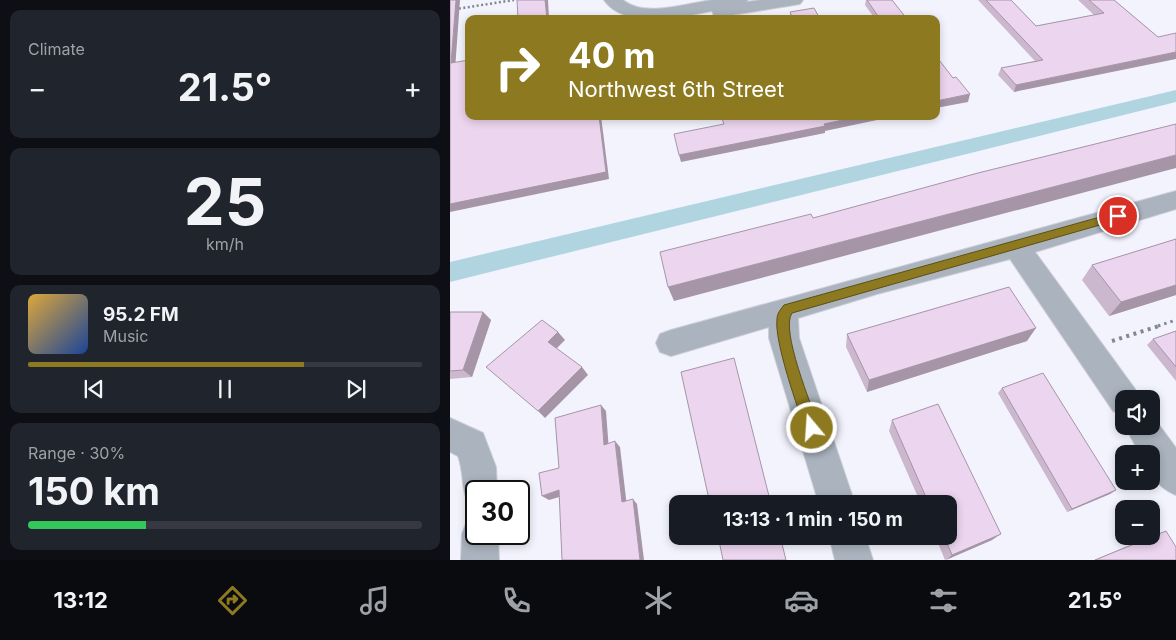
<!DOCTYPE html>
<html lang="en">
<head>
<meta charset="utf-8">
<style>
	body { margin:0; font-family:Inter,sans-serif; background:#20242c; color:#f1f3f6; height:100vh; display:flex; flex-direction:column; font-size:19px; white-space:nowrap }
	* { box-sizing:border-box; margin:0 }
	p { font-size:16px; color:#9ea1a6 }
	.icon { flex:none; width:28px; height:28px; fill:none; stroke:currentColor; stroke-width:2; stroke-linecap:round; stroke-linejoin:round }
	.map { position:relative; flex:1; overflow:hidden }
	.panel { display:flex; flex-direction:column; gap:10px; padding:10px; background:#0d0f14; width:450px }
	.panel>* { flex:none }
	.hud { position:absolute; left:15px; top:15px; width:475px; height:105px; border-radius:10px; box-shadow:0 2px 8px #0003; background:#8d7a20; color:#fff; overflow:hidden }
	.tools { position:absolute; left:665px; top:390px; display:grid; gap:10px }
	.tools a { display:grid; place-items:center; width:45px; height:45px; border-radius:10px; background:#171b24; box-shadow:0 2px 8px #0003; font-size:25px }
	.speed { position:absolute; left:15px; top:480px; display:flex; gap:10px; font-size:25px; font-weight:700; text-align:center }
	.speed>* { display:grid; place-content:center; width:65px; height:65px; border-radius:50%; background:#171b24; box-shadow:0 2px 8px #0003; line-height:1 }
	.speed .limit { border:2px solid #111; border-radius:8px; background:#fff; color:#111 }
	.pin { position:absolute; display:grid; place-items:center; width:42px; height:42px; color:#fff; margin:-21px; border:2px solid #fff; border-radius:50%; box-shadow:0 1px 5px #0007 }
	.me { position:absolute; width:55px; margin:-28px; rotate:342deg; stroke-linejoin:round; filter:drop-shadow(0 0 4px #0008) }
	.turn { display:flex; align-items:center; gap:18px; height:105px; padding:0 20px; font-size:22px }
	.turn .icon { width:65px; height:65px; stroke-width:2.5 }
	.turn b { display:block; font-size:35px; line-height:42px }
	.big { font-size:38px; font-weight:700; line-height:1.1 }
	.panel .card { flex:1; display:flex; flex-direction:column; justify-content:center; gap:8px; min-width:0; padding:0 18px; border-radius:10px; background:#20242c }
	.panel .dial { align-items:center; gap:0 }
	.dial b { font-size:65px; line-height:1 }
	.song { display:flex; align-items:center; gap:15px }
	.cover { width:60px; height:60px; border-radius:8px; background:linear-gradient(135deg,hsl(40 70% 55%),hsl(220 70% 35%)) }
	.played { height:5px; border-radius:2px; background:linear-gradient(90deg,#8d7a20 70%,#363941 70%) }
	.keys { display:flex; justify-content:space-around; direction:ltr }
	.heat { display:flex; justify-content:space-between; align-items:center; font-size:28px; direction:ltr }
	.charge { height:8px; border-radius:4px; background:linear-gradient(90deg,#34c759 30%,#363941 0) }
	.trip { position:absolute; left:219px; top:495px; width:288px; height:50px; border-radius:10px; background:#171b24; box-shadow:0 2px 8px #0003; font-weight:700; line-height:50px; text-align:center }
	.tabs { display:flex; height:80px; justify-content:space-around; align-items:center; background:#090b0e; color:#9ea1a6 }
	.tabs .icon { width:35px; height:35px }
	.tabs .current { color:#8d7a20 }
	.tabs b { font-size:22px; color:#f1f3f6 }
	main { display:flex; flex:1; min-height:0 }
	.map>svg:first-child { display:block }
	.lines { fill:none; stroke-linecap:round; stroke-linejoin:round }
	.canal { fill:#b0d5e1; fill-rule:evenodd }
	.minor-casing { stroke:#ceced7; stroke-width:2 }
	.path-far2 { stroke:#85858d; stroke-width:2.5; stroke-dasharray:2 2.5; stroke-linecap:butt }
	.path-far1 { stroke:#85858d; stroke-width:3; stroke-dasharray:2.5 4; stroke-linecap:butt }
	.path { stroke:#85858d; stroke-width:4; stroke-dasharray:3 4.5; stroke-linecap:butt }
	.minor { fill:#aab3be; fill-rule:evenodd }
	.wall { fill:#cbb7ce }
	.shaded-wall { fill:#a595a7 }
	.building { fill:#ecd5ef; stroke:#a595a7 }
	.route { fill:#8d7a20; stroke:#5c4f15 }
</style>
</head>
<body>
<main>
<section class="panel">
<div class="card"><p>Climate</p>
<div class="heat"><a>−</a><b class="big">21.5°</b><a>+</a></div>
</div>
<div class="card dial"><b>25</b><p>km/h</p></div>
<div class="card">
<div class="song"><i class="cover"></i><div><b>95.2 FM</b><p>Music</p></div></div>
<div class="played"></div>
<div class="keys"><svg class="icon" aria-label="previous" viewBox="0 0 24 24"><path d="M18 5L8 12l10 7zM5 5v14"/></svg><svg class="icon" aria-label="pause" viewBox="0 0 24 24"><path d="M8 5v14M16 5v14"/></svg><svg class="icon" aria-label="next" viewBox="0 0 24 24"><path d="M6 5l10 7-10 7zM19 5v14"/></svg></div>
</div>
<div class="card"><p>Range · 30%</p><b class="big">150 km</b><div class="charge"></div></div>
</section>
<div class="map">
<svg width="726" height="560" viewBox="0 0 726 560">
	<rect width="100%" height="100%" fill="#f3f3fe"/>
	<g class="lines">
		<path class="canal" d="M726 90V102L0 282V262Z"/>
		<g class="minor-casing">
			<g id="minor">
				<path d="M154 0H173C194 18 238 3 262 0 274 0 286 0 298 0L296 2 311 0H353L350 4 344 5 270 17 264 16 262 11C231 17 175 30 154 0Z"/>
				<path d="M726 191V209L585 252 685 389 689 399H674V415L663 411 560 259 427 294 348 318 349 338 405 504H369L319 338V327L221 356 210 352 206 343 210 334 221 330Z"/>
				<path d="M701 414 726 448V495C706 487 701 475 701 454H690L675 426H701Z"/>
				<path d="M0 418 33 433 46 467 47 491H26V507L18 503C11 488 14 472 8 456L0 452Z"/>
				<path d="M26 517V534H48L49 560H11L12 534 17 521Z"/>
				<path d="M379 536H415L423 560H385Z"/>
			</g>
		</g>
		<path class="path-far2" d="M0 10 64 0"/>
		<path class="path-far1" d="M708 326 726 320"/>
		<path class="path" d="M662 341 712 325"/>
		<use href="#minor" class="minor"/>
	</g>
	<g class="wall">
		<path d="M416 0H442L457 19H425L415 5Z"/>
		<path d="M528 0H561L586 26 644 15 628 0H664L708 37 564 92 548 75 551 68 585 61Z"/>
		<path d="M340 12 370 19H340Z"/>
		<path d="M726 239V295L659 316 632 280 642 265Z"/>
		<path d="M0 312H33L41 320 22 377 0 379Z"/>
		<path d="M726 331V381L697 345 703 339Z"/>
		<path d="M397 334 577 341 417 392 396 347Z"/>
		<path d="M552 388 666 490 660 494 617 512 548 393Z"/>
		<path d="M442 420 542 540 495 560 485 536H498V504H471L439 431Z"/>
		<path d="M716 531 726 560H644L699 537Z"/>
	</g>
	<g class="shaded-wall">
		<path d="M6 0H10L5 70 1 63Z"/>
		<path d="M95 0H98L99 19H97Z"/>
		<path d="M726 52V59L564 92 566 85Z"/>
		<path d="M520 94 518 102 486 108V101Z"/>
		<path d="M149 116H151L159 179 0 212V204Z"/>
		<path d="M411 116H446L375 131V133L231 162 229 155Z"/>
		<path d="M726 155V168L224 301 218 287Z"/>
		<path d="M726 285V295L659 316 671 302Z"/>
		<path d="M33 312 41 320 22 377 13 370Z"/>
		<path d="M586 328 577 341 417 392 419 380Z"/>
		<path d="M108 332 115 340 105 350 98 342Z"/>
		<path d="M132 367 138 375 95 418 88 411Z"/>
		<path d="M151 405 156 411 159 451 154 445Z"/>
		<path d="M165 441 170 447 177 507 172 502Z"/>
		<path d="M109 490 116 495 99 500 92 496Z"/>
		<path d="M666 490 660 494 617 512 622 509Z"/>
		<path d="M183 499 187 504 194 560H190Z"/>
		<path d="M551 534 542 540 496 560 502 555Z"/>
	</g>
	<g class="building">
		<path d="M0 0H6L1 63 19 60V116H149L156 172 0 204Z"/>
		<path d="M67 0H95L97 19H68Z"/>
		<path d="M417 0H442L457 19H430Z"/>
		<path d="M536 0H561L586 26 654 13 639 0H664L708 37 726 33V52L566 85 551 68 593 60Z"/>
		<path d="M364 8 370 19H343L340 12Z"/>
		<path d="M486 56 503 78 506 77 520 94 486 101Z"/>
		<path d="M271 116H411L374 124 375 126 229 155 224 134 274 124Z"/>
		<path d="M726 124V155L218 287 210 252 361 214 363 218 528 173Z"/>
		<path d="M726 239V285L671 302 642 265Z"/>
		<path d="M559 287 586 328 419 380 397 334Z"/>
		<path d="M0 312H33L13 370 0 371Z"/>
		<path d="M92 320 108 332 98 342 132 367 88 411 36 367Z"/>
		<path d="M726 331V367L703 339Z"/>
		<path d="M284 358 321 504H260L231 372Z"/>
		<path d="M593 373 666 490 622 509 552 388Z"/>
		<path d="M488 404 551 534 502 555 494 536H498V504H479L442 420Z"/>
		<path d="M151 405 154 445 165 441 172 502 183 499 190 560H112L109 490 92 496 89 473 109 468 105 418Z"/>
		<path d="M716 531 726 547V560H645Z"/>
		<path d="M268 536H330L336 560H273Z"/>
	</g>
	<path class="route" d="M668 212 671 214 673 216 671 219 342 313C330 330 362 406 369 428L367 433 362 434 357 433C348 410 324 341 327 319 327 313 331 309 334 305Z"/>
</svg>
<div class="tools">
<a><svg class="icon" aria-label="sound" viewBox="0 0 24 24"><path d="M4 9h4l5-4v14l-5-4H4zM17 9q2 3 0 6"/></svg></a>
<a>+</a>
<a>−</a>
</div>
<div class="speed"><div class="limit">30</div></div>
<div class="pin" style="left:668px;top:216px;background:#d93025"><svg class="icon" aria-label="arrive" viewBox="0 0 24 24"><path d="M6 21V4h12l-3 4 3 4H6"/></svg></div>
<svg class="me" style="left:362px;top:428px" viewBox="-20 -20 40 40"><circle r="17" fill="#8d7a20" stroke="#fff" stroke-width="3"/><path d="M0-11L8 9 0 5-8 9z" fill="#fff"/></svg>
<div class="trip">13:13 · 1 min · 150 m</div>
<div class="hud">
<div class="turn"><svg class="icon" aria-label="right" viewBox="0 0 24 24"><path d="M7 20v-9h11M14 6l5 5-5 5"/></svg><div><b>40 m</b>Northwest 6th Street</div></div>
</div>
</div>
</main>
<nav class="tabs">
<b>13:12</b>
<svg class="icon current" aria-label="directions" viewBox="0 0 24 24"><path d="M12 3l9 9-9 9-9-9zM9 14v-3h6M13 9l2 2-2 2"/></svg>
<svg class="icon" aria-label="music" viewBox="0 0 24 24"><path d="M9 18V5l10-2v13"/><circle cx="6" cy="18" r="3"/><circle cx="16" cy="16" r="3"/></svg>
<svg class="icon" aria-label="phone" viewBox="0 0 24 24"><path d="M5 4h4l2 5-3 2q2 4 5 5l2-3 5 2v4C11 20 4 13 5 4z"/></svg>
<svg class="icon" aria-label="climate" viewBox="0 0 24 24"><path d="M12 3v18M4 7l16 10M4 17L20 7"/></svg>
<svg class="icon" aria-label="car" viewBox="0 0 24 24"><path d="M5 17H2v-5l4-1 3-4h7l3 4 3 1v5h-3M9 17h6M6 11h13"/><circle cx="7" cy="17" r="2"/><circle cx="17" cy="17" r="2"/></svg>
<svg class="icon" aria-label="filters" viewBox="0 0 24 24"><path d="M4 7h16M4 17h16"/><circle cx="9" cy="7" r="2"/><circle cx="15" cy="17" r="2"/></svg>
<b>21.5°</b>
</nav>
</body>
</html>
